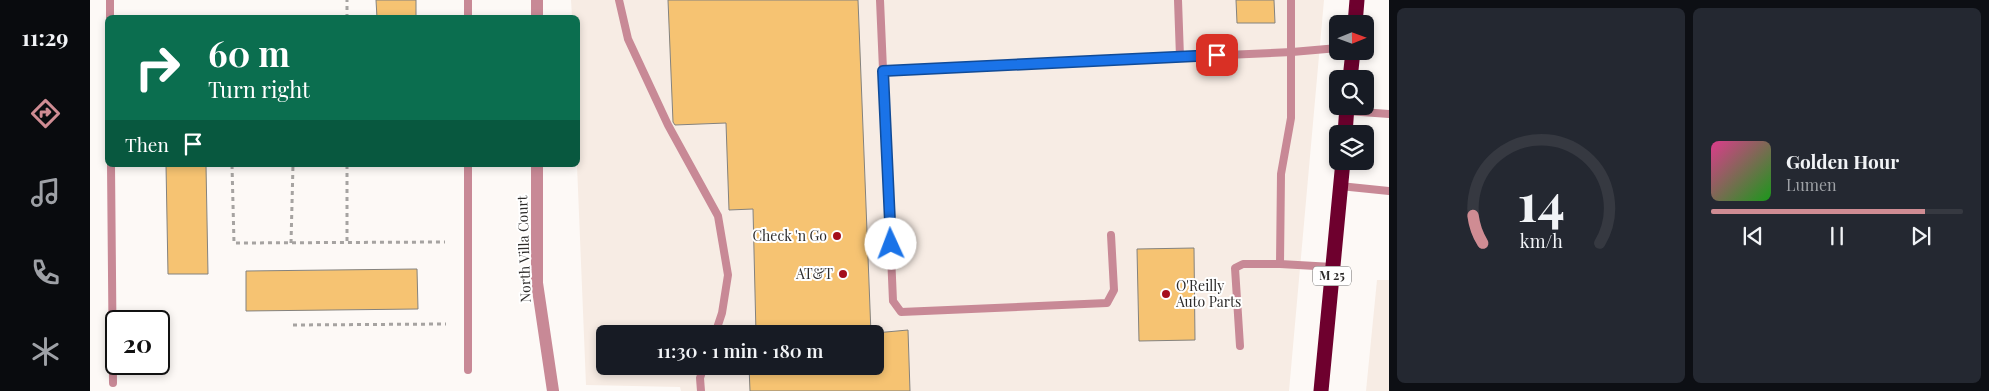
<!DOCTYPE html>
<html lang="en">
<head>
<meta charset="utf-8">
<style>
	body { margin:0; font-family:"Playfair Display",serif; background:#242831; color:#f1f3f6; height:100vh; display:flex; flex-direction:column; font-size:19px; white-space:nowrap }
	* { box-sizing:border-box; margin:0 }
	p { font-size:16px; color:#9ea1a6 }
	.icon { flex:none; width:28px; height:28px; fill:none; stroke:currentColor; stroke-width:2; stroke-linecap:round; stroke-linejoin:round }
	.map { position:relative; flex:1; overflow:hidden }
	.drawer { display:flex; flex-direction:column; gap:8px; padding:8px; background:#0d0f14; width:600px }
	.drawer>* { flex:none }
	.hud { position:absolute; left:15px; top:15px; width:475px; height:152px; border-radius:8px; box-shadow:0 2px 8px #0003; background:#0b6e4f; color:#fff; overflow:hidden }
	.needle { width:32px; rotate:89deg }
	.tools { position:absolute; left:1239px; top:15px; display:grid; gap:10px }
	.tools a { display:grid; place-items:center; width:45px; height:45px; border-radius:8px; background:#171b24; box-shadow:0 2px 8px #0003; font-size:25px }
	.speed { position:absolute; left:15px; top:310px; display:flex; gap:10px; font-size:25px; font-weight:700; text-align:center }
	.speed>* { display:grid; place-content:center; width:65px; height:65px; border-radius:50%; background:#171b24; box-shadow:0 2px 8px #0003; line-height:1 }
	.speed .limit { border:2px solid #111; border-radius:8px; background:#fff; color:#111 }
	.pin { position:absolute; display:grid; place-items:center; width:42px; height:42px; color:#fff; margin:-21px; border-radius:10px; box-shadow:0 2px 8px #0006 }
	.me { position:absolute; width:55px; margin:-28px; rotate:358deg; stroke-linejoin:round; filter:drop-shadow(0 0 4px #0008) }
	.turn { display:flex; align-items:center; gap:18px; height:105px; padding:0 20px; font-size:22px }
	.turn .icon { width:65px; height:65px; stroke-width:2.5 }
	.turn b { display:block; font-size:35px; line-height:42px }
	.then { display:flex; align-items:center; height:48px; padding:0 20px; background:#0003; gap:10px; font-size:19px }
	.drawer .card { flex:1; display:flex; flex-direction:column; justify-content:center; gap:8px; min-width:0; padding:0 18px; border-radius:8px; background:#242831 }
	.drawer .dial { align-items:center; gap:0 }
	.dial svg { height:130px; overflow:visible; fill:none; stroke:#363941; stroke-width:7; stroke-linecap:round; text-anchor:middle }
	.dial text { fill:#f1f3f6; stroke:none }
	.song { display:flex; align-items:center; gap:15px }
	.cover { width:60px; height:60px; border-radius:8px; background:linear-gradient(135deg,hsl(330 70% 55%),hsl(120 70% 35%)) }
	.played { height:5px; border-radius:2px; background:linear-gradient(90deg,#cf8c93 85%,#363941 85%) }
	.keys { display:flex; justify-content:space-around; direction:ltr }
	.drawer .tiles { flex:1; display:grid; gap:8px; grid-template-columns:repeat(2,1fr) }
	.trip { position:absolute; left:506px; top:325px; width:288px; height:50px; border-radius:8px; background:#171b24; box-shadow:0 2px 8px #0003; font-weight:600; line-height:50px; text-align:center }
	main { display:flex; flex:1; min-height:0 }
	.menu { display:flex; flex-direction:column; width:90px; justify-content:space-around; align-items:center; background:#090b0e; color:#9ea1a6 }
	.menu .icon { width:35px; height:35px }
	.menu .active { color:#cf8c93 }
	.menu b { font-size:22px; color:#f1f3f6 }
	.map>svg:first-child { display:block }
	.built { fill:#f7ece4; fill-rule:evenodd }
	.building { fill:#f6c372; stroke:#84827e }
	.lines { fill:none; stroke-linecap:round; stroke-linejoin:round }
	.path { stroke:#a6a3a1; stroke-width:3; stroke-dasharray:4 4; stroke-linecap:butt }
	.lane { stroke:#c88996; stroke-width:8 }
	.street { stroke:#c88996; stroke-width:12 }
	.highway { stroke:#6e002e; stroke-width:15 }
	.route-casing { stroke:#114b97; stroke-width:12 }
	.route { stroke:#1a73e8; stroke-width:9 }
	.poi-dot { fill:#a50d1a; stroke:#fff; stroke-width:2 }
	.labels { text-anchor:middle; stroke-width:4; stroke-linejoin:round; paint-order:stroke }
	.shield { fill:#fff; stroke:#6c6b6a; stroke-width:1 }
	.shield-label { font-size:12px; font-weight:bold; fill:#2d2b2a }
	.poi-label { font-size:14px; fill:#2d2b2a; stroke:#fff; text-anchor:end }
	.street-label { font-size:14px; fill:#2d2b2a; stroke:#fff }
</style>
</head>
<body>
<main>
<nav class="menu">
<b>11:29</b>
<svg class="icon active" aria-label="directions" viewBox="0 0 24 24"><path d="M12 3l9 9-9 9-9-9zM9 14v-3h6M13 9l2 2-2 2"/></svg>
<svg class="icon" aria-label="music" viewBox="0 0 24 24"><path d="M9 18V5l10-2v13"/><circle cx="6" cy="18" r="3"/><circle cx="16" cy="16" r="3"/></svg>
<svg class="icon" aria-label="phone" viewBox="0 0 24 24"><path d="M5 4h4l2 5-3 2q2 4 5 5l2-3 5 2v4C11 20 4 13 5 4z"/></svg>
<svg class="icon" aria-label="climate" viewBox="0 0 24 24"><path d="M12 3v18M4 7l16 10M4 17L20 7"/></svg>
</nav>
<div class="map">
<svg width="1299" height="391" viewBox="0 0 1299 391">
	<rect width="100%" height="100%" fill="#fdf9f6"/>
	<g class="built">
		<path d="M481 0H1234L1199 391H591L590 387 496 385 487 165 488 18 482 17ZM515 334H785V366H515Z"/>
		<path d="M1287 280H1299V391H1276Z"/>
	</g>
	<g class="building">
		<path d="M286 0H326V18H287Z"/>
		<path d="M578 0H768L781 334H666L663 209 639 210 636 123 585 125 583 122Z"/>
		<path d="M1146 0H1184L1185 23H1147Z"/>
		<path d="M76 165H116L118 274H78Z"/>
		<path d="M1104 248 1105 340 1049 341 1047 249Z"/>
		<path d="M327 269 328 309 156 311V271Z"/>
		<path d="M818 330 820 391H660L659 366H785V333Z"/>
	</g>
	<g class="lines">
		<g class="path">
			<path d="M257 18V0"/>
			<path d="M142 165 144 243 355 242"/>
			<path d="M257 165V243"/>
			<path d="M201 243 203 165"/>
			<path d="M203 325 356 324"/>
		</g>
		<g class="lane">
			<path d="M20 0V18"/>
			<path d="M529 0 538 39 578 125 628 216 638 275 632 313 625 334"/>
			<path d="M790 0 803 301 811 312 1017 303 1024 290 1021 235"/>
			<path d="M1088 0 1090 57 1202 52 1248 48"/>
			<path d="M1201 0V118L1191 174 1190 264 1243 267"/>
			<path d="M378 18V0"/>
			<path d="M793 71 1090 57"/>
			<path d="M1257 111 1299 114"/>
			<path d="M21 165 23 383"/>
			<path d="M378 165V370"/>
			<path d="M1250 186 1299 191"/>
			<path d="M1150 346 1145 268 1153 264H1190"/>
			<path d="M611 391 610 378 614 366"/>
		</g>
		<g class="street">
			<path d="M447 0V18"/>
			<path d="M447 165V283L463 391"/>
		</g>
		<g class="highway">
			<path d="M1265 24 1267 0"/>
			<path d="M1260 79 1263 51"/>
			<path d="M1255 134 1257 106"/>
			<path d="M1231 391 1253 161"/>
		</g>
	</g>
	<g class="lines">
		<g class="route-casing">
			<path id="route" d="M801 244 793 71 1127 55"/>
		</g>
		<use href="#route" class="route"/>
	</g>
	<g class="poi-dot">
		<circle cx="747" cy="236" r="5"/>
		<circle cx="753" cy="274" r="5"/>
		<circle cx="1076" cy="294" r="5"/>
	</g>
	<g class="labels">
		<rect class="shield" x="1223" y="266.5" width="38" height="19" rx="4"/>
		<g class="shield-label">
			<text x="1242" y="280">M 25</text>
		</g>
		<g class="poi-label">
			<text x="737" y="241">Check 'n Go</text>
			<text x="743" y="279">AT&amp;T</text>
			<text x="1086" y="291" text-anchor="start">O'Reilly<tspan x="1086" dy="16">Auto Parts</tspan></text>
		</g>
		<g class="street-label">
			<text transform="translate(434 249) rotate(-92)" y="5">North Villa Court</text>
		</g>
	</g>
</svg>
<div class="tools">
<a><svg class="needle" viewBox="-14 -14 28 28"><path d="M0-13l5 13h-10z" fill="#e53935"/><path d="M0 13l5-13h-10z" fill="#9ea1a6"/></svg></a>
<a><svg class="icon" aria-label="search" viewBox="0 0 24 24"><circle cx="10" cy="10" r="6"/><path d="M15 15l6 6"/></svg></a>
<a><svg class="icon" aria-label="layers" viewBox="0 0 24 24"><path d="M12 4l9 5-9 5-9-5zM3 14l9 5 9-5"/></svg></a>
</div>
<div class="speed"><div class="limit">20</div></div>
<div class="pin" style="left:1127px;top:55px;background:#d93025"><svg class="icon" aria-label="arrive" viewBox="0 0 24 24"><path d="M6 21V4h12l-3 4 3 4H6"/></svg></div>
<svg class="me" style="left:801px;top:244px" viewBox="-20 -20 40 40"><circle r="19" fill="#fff"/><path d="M0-13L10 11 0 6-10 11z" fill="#1a73e8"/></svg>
<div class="trip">11:30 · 1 min · 180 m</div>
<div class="hud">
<div class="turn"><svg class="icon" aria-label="right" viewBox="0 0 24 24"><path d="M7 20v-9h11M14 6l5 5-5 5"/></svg><div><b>60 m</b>Turn right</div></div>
<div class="then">Then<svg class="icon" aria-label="arrive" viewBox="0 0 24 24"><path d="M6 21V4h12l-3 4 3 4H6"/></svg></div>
</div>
</div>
<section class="drawer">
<div class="tiles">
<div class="card dial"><svg viewBox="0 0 100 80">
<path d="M14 69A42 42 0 1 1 86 69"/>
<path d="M14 69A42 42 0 0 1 8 52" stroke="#cf8c93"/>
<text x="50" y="56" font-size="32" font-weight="700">14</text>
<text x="50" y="72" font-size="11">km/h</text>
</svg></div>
<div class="card">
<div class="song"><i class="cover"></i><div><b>Golden Hour</b><p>Lumen</p></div></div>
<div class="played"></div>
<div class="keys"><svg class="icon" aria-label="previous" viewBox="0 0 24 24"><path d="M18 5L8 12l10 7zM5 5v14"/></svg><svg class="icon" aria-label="pause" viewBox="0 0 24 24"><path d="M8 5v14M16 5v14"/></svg><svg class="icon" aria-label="next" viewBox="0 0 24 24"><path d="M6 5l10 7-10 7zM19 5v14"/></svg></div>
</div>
</div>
</section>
</main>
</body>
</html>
